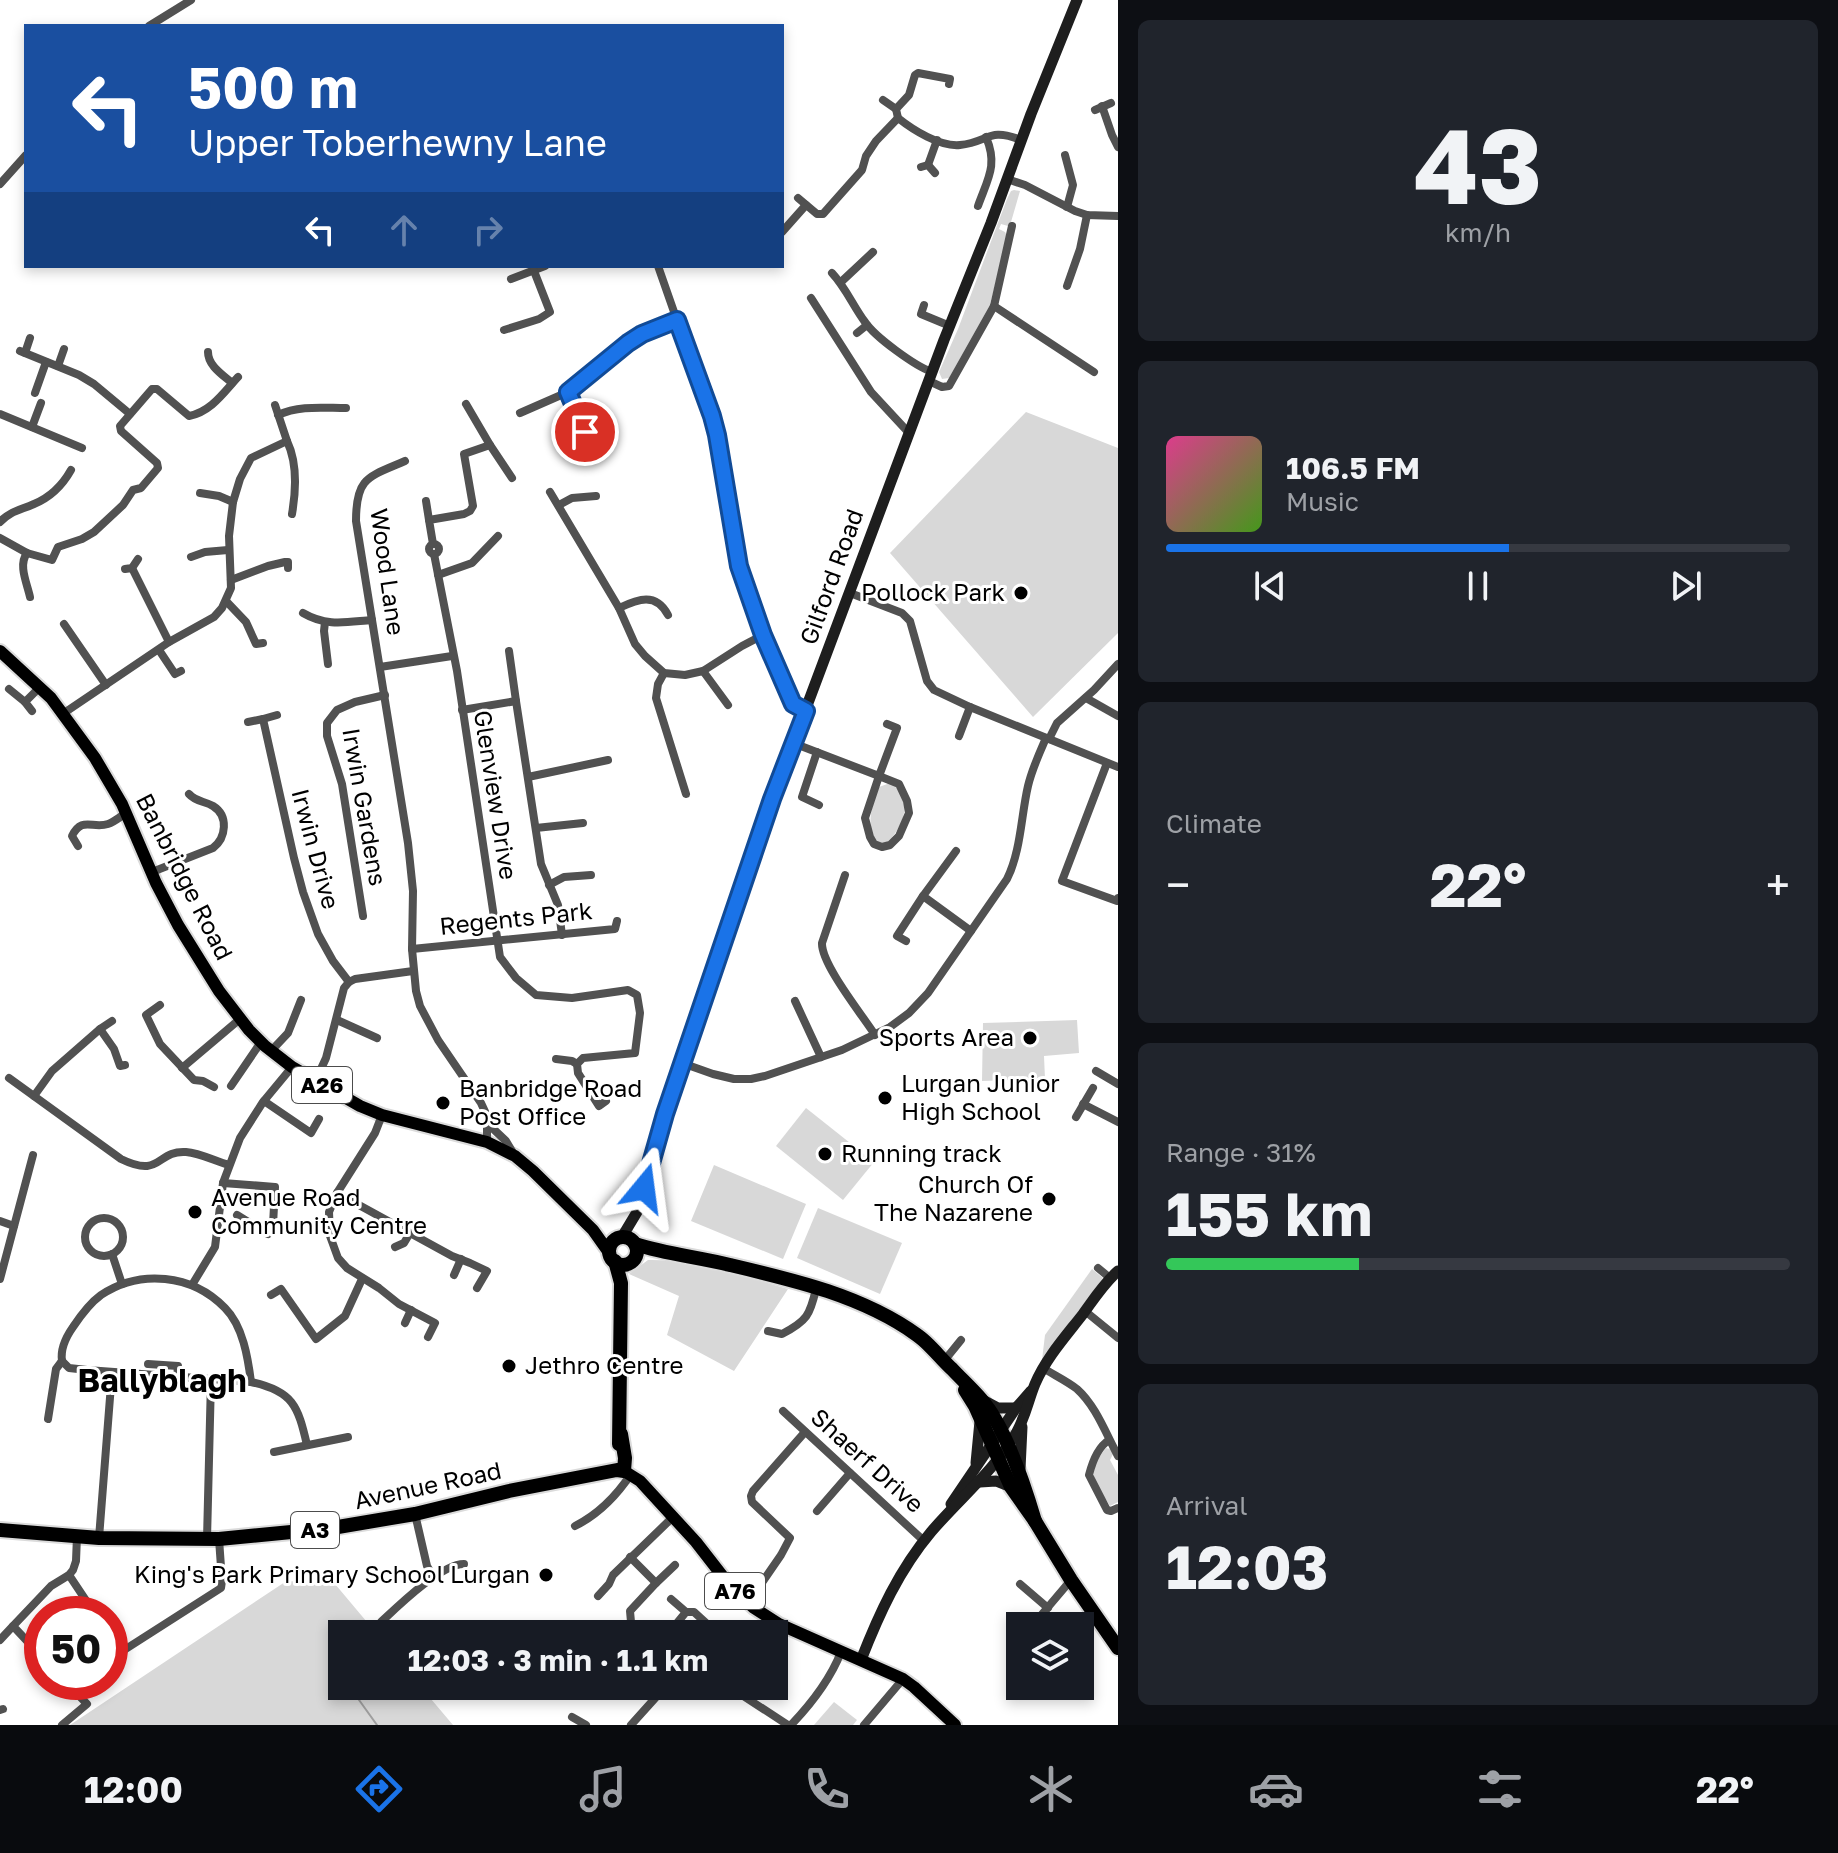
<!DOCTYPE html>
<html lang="en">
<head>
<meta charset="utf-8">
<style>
	body { margin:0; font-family:"Golos Text",sans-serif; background:#20242c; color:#f1f3f6; height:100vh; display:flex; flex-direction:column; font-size:30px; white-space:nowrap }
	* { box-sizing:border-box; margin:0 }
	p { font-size:26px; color:#9ea1a6 }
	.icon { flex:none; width:44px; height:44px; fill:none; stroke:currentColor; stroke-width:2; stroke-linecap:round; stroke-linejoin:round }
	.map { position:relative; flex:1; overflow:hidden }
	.drawer { display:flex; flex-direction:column; gap:20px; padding:20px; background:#0d0f14; width:720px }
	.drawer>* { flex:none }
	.banner { position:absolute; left:24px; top:24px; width:760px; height:244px; border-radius:0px; box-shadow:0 4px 12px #0003; background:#1a4fa0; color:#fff; overflow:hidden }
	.controls { position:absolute; left:1006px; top:1612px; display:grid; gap:16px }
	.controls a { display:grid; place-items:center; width:88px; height:88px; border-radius:0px; background:#171b24; box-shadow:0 4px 12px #0003; font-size:40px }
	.speed { position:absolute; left:24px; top:1596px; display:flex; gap:16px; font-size:40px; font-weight:700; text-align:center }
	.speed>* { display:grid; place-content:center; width:104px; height:104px; border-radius:50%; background:#171b24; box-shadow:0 4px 12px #0003; line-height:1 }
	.speed .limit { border:12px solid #d22; background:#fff; color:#111 }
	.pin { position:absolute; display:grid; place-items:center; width:68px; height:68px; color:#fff; margin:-34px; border:4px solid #fff; border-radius:50%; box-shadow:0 2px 8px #0007 }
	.me { position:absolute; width:88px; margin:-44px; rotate:16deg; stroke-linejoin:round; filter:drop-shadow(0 0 6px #0008) }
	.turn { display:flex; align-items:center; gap:28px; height:168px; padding:0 32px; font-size:36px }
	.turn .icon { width:104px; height:104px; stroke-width:2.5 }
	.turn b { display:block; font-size:56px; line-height:68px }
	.lanes { display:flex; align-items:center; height:76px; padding:0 32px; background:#0003; justify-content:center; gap:40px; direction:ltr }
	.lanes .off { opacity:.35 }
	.big { font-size:60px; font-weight:700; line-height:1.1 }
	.drawer .widget { flex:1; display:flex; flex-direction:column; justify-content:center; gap:12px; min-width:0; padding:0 28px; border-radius:12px; background:#20242c }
	.drawer .dial { align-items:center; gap:0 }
	.dial b { font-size:104px; line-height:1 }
	.song { display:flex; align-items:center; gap:24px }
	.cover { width:96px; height:96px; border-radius:12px; background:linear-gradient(135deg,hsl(330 70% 55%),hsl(100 70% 35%)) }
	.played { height:8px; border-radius:4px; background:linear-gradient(90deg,#1a73e8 55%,#363941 55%) }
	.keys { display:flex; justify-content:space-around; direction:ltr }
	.heat { display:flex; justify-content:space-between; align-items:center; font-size:44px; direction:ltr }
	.charge { height:12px; border-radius:6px; background:linear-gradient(90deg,#34c759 31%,#363941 0) }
	.trip { position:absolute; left:328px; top:1620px; width:460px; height:80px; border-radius:0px; background:#171b24; box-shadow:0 4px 12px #0003; font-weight:700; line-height:80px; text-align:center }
	.dock { display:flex; height:128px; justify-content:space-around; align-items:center; background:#090b0e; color:#9ea1a6 }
	.dock .icon { width:56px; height:56px }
	.dock .on { color:#1a73e8 }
	.dock b { font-size:36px; color:#f1f3f6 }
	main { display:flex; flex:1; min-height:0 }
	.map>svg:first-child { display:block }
	.green { fill:#d8d8d8 }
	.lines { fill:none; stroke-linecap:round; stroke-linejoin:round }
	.stream { stroke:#9f9f9f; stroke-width:2 }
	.primary-casing { stroke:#dbdbdb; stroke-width:16 }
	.highway-casing { stroke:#dbdbdb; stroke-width:18 }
	.street { stroke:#515151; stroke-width:8 }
	.secondary { stroke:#1e1e1e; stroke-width:11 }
	.primary { stroke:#000; stroke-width:12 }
	.highway { stroke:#000; stroke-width:14 }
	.route-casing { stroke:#114b97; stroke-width:20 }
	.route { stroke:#1a73e8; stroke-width:14 }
	.poi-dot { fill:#000; stroke:#fff; stroke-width:3 }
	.labels { text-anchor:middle; stroke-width:6; stroke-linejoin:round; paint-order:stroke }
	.shield { fill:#fff; stroke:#4c4c4c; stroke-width:2 }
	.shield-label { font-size:22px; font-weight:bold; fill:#000 }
	.street-label { font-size:24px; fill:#000; stroke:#fff }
	.poi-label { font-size:24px; fill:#000; stroke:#fff; text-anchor:start }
	.district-label { font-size:32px; font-weight:bold; fill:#000; stroke:#fff }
</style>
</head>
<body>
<main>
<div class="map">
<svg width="1118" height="1725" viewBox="0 0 1118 1725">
	<rect width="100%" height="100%" fill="#fff"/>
	<g class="green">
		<path d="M1014 190 1020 191 1011 222 1008 226 1001 224 999 229 1005 232 1007 236 990 305 949 378 942 379 939 372 958 329 1007 199 1011 191Z"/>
		<path d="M1026 412 1118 448V633L1033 717 890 553Z"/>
		<path d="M890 783C915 797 904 829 885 844L877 842C865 823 872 807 879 787Z"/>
		<path d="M1077 1020 1079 1053 1044 1056 1045 1079 982 1081 983 1023Z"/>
		<path d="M806 1108 874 1162 843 1200 776 1146Z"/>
		<path d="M714 1165 806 1204 783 1259 691 1221Z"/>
		<path d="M818 1208 902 1243 880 1294 797 1258Z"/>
		<path d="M648 1260C695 1259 743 1276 788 1289L734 1371 667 1335 679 1296 629 1274Z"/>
		<path d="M1092 1269 1103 1278 1042 1360 1045 1335Z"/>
		<path d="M1106 1448 1110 1449 1113 1454 1110 1460 1118 1475V1502L1110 1506C1095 1481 1084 1475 1106 1448Z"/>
		<path d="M330 1578 377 1634H342V1686H420L453 1725H70L285 1582Z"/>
		<path d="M834 1702 857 1720 853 1725H814Z"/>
	</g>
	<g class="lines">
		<g class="stream">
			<path d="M336 1668 342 1676"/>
			<path d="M349 1686 377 1725"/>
		</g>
		<g class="primary-casing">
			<g id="primary">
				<path d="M0 651 51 698 95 758 122 804 156 883 178 925 219 991 249 1030 265 1046 292 1067 360 1106 382 1115 487 1142 515 1156 533 1171 593 1230 610 1254"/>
				<path d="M624 1471 640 1481 696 1542 731 1587 754 1608 779 1624 903 1679 914 1687 955 1725"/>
			</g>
		</g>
		<g class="highway-casing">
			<g id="highway">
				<circle cx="623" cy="1251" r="14"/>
				<path d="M635 1244C666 1254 698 1257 730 1265 794 1280 863 1296 917 1335 928 1342 941 1359 952 1369 967 1385 984 1399 995 1419 1013 1450 1025 1487 1035 1521"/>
				<path d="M615 1261 621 1283 619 1444"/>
				<path d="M965 1390 975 1406 1011 1487 1035 1521 1071 1580 1118 1648"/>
				<path d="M0 1530 99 1538 219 1539 332 1528 415 1514 509 1491 617 1470 624 1471 625 1458 621 1434"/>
			</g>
		</g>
		<g class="street">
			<path d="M149 26 191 0"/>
			<path d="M883 100 896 109"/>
			<path d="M1102 106 1112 135 1118 147"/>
			<path d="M1095 110 1111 103"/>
			<path d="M898 118 896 109 909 95 915 75 918 73 950 79 949 84"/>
			<path d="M1065 155 1073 185 1067 207"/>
			<path d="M928 165 937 140"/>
			<path d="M921 167 928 165 935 173"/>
			<path d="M1007 179 1025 185 1075 211 1087 215 1118 216"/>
			<path d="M0 184 26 155"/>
			<path d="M798 198 817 214H823L862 170 866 156 876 141 898 118C913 130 940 147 960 145 989 142 988 127 1021 140"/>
			<path d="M978 206C988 178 998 165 986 137"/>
			<path d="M782 232 806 205"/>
			<path d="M658 266 717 435 739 566 763 635 793 704 806 711"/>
			<path d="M832 273C846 288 853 306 865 322 875 337 915 366 932 372"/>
			<path d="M511 279 545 266"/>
			<path d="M841 282 873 252"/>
			<path d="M1067 286 1080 249 1087 215"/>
			<path d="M811 298 871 392 909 433"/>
			<path d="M924 305 921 314 950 326"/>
			<path d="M994 306 1094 372"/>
			<path d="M504 330 539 319 550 312 534 271"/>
			<path d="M857 333 867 325"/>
			<path d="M20 351 79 375 94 384 130 414"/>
			<path d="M208 352C208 366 223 375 232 383"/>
			<path d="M25 353 30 338"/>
			<path d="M58 366 64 349"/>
			<path d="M929 381 942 387 949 386 994 306 1012 226"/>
			<path d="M568 392 585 432"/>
			<path d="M35 393 46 362"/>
			<path d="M520 413 568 392 628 343 642 334 677 320"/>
			<path d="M0 414 82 448"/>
			<path d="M278 415C299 405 323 408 346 408"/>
			<path d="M32 427 41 403"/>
			<path d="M287 441C297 462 296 491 292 514"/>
			<path d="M490 445 512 478"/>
			<path d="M405 461C368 477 356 477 356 521L408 843 413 891 412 949 416 991 420 1006 438 1040 481 1103 487 1116V1142"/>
			<path d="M550 492 619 608 635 644 645 656 664 673 685 675 703 671 742 646 763 635"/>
			<path d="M200 493 219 496 233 502"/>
			<path d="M426 501 429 520"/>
			<path d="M559 505 572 498 596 496"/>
			<path d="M0 522C10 511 21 510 34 504 51 497 62 486 71 470"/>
			<path d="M0 538 27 553 52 560 58 547 82 539 94 532 123 505 133 490 141 488 158 468 157 463 121 431 120 426 152 389H157L189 416C211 412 224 392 238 377"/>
			<circle cx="434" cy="549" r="5"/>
			<path d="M433 544 429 520 464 514 470 511 473 506 464 454 490 445 466 404"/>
			<path d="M27 553C18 565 27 583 30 597"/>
			<path d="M434 554 457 671 500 957 516 978 536 995 572 998 628 990 637 995 640 1013 635 1053 583 1058 577 1064 578 1073 599 1106 606 1101"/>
			<path d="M191 557 205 552 228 550"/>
			<path d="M132 568 169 642"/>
			<path d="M125 569 132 568 138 559"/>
			<path d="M438 575 472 563 498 536"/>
			<path d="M231 580 268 566 285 562H288V568"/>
			<path d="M850 593 902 613 910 621 927 681 934 690 970 707 1118 767"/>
			<path d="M226 601 246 622 256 644 263 643"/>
			<path d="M619 608C638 599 656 592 668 615"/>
			<path d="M303 613C327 627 346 622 372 620"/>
			<path d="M325 622 324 631 328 664"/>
			<path d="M64 624 106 685"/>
			<path d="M159 650 175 674 181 671"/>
			<path d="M509 651 516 701"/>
			<path d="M380 667 452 656"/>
			<path d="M703 671 728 705"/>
			<path d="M664 673 658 684 656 698 686 794"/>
			<path d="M9 689 25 702"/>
			<path d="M1086 698 1118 716"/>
			<path d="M462 710 516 701 541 864 558 905 562 935"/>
			<path d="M32 711 25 702 40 687"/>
			<path d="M64 713 169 642 214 617 222 608 231 588 229 536 233 502 240 479 251 458 287 441 275 405"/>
			<path d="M277 715 263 719 294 858 303 892 318 934 333 961 349 982"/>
			<path d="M248 722 263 719"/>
			<path d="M959 736 970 707"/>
			<path d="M1049 739 1057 723 1094 690 1118 664"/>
			<path d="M793 743 879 776 899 784 907 801 909 813 899 836 890 845 882 847 874 844 870 837 865 818 879 776 897 728 887 724"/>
			<path d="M817 752 802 797 819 805"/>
			<path d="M1107 763 1062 881 1117 901 1118 898"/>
			<path d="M528 777 608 760"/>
			<path d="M536 828 583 823"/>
			<path d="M78 846 72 836C82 816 92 829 108 824 114 822 120 817 126 813"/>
			<path d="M956 851 923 896 971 931"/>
			<path d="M152 872 213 848C226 838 229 816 213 806 205 801 196 802 189 794"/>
			<path d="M845 875 822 943C821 964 863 1016 875 1035"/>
			<path d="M549 885 564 877 591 875"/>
			<path d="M363 916 342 784 327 736V723L337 710 355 702 385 695"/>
			<path d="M906 941 897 936 923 896"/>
			<path d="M412 949 615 929 617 921"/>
			<path d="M795 1001 821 1057"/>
			<path d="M160 1005 146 1015 160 1044 194 1080 203 1081 214 1087"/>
			<path d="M337 1020 377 1038"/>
			<path d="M100 1029 114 1049 120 1066 125 1065"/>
			<path d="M271 1051 288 1033 301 1000"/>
			<path d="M556 1059 572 1061 577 1064"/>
			<path d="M682 1063 713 1074 734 1079H751L765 1076 842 1050 890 1027 909 1013 928 993 1007 879C1021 851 1021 816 1028 786 1032 769 1039 754 1046 738"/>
			<path d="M182 1068 240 1019"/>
			<path d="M1096 1071 1118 1084"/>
			<path d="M9 1078 121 1159C162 1179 156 1150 186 1152 200 1153 215 1161 229 1165"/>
			<path d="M315 1082 326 1058 344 988 349 982 355 979 413 971"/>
			<path d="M231 1086 261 1042"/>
			<path d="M34 1096 52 1071 100 1029 112 1021"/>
			<path d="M264 1101 311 1133 319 1119"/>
			<path d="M1083 1104 1118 1122"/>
			<path d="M382 1115 375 1133 337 1193 329 1212 330 1236 338 1258 347 1268 379 1288 399 1304 435 1323 428 1337"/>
			<path d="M1076 1117 1093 1088"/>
			<path d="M487 1123 506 1141 515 1156"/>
			<path d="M223 1183 275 1187 273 1225 268 1234 237 1215"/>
			<path d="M337 1193 452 1256 470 1263 487 1271 477 1288"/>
			<circle cx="104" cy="1237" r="19"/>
			<path d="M0 1221 14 1226"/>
			<path d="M395 1247 404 1243 410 1233"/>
			<path d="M112 1254 122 1284"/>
			<path d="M1098 1268 1110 1278"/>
			<path d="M454 1275 461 1259"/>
			<path d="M0 1279 33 1155"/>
			<path d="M192 1285 215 1247 223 1183 240 1138 263 1102 292 1067"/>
			<path d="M271 1295 281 1289 316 1339 345 1316 362 1279"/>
			<path d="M1085 1311 1118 1338"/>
			<path d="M405 1323 411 1310"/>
			<path d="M768 1331 782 1334C807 1321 810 1315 816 1289"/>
			<path d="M62 1361C60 1348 66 1337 73 1327 81 1315 90 1303 101 1295 140 1269 192 1274 225 1308 243 1326 248 1358 251 1382"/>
			<path d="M62 1361 69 1368 87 1370 251 1382C293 1391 298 1406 307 1445"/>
			<path d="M944 1361 961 1340"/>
			<path d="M148 1364 178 1366 177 1377"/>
			<path d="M1043 1368C1054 1375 1067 1381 1077 1389 1096 1406 1106 1434 1118 1456"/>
			<path d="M783 1411 924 1541"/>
			<path d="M48 1419 56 1369 62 1361"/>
			<path d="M1109 1440C1098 1447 1092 1463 1089 1475L1107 1510 1111 1511 1118 1508"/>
			<path d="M274 1452 348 1437"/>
			<path d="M817 1511 850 1473"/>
			<path d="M415 1514 427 1566 433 1576"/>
			<path d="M575 1526C597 1515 617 1495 631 1474"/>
			<path d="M99 1538 112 1372"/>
			<path d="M207 1539 211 1380"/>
			<path d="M630 1557 656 1583 675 1565"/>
			<path d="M69 1575 95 1614"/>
			<path d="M1020 1584 1048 1608"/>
			<path d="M598 1596 609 1584 613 1575 673 1517"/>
			<path d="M671 1599 686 1612"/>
			<path d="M748 1603 781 1555 790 1538 752 1502 751 1496 753 1491 805 1432"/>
			<path d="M381 1622C398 1606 441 1564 464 1564"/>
			<path d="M631 1622 630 1611 656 1583"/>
			<path d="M1032 1626 1071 1580"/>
			<path d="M668 1634 686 1612H694L706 1623"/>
			<path d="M110 1636 121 1652 221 1588 222 1581 219 1539"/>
			<path d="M0 1640 13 1626"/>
			<path d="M42 1657 13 1626 51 1586 69 1575 73 1570 76 1561 77 1536"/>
			<path d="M728 1686 788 1725"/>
			<path d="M694 1695 702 1686"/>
			<path d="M0 1710 3 1709"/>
			<path d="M572 1717 586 1725"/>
			<path d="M62 1725 87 1704 66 1682"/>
			<path d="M631 1725 666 1686"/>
			<path d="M791 1725C812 1703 830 1680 841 1652"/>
			<path d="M864 1725 903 1679"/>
		</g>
		<g class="secondary">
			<path d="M622 1237 637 1212 665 1114 793 743 944 340 991 223 1031 114 1077 0"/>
			<path d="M983 1400 998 1408H1016"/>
			<path d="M976 1463 980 1421"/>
			<path d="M1020 1469 1022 1427"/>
			<path d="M980 1482 996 1481 1011 1487"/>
			<path d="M951 1504 1016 1408 1031 1391"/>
			<path d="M861 1660C879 1614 899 1570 931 1532 959 1499 992 1473 1015 1435 1025 1419 1028 1401 1035 1384 1046 1358 1066 1336 1083 1314 1094 1299 1104 1283 1118 1271"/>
		</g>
		<use href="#primary" class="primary"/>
		<use href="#highway" class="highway"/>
	</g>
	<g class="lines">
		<g class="route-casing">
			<path id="route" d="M585 432 568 392 628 343 642 334 677 320 712 416 717 435 739 566 763 635 793 704 806 711 772 799 665 1114 644 1188"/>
		</g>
		<use href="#route" class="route"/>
	</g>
	<g class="poi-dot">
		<circle cx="1021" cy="593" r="8"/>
		<circle cx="1030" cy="1038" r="8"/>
		<circle cx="885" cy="1098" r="8"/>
		<circle cx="443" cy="1103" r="8"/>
		<circle cx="825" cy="1154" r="8"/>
		<circle cx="1049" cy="1199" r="8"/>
		<circle cx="195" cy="1212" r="8"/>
		<circle cx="509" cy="1366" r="8"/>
		<circle cx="546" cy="1575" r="8"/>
	</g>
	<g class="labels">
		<g class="shield">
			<rect x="292" y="1067" width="60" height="36" rx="6"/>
			<rect x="291" y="1512" width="48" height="36" rx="6"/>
			<rect x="705" y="1573" width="60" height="36" rx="6"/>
		</g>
		<g class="shield-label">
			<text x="322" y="1093">A26</text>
			<text x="315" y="1538">A3</text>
			<text x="735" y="1599">A76</text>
		</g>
		<g class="street-label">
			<text transform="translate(387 572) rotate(82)" y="8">Wood Lane</text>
			<text transform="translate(832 577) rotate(-70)" y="8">Gilford Road</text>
			<text transform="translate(495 795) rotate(81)" y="8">Glenview Drive</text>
			<text transform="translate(364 807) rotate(80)" y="8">Irwin Gardens</text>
			<text transform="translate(315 849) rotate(75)" y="8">Irwin Drive</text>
			<text transform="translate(184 877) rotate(63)" y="8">Banbridge Road</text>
			<text transform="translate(516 919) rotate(-6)" y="8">Regents Park</text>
			<text transform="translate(867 1461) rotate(42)" y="8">Shaerf Drive</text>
			<text transform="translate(428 1486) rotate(-12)" y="8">Avenue Road</text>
		</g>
		<g class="poi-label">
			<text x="1005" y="601" text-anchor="end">Pollock Park</text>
			<text x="1014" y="1046" text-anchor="end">Sports Area</text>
			<text x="901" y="1092">Lurgan Junior<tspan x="901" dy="28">High School</tspan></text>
			<text x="459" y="1097">Banbridge Road<tspan x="459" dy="28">Post Office</tspan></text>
			<text x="841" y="1162">Running track</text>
			<text x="1033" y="1193" text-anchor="end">Church Of<tspan x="1033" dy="28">The Nazarene</tspan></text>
			<text x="211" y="1206">Avenue Road<tspan x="211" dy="28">Community Centre</tspan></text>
			<text x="525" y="1374">Jethro Centre</text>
			<text x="530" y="1583" text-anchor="end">King's Park Primary School Lurgan</text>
		</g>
		<g class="district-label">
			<text x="162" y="1392">Ballyblagh</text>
		</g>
	</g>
</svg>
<div class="controls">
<a><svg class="icon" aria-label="layers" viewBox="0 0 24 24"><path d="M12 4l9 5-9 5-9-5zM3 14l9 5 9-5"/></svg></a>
</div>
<div class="speed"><div class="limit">50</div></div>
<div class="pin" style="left:585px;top:432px;background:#d93025"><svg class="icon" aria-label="arrive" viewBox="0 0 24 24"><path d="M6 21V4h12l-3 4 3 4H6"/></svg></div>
<svg class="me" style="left:644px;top:1188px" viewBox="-20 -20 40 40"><path d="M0-17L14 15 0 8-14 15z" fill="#1a73e8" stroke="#fff" stroke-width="4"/></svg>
<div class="trip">12:03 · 3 min · 1.1 km</div>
<div class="banner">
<div class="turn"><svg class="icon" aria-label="left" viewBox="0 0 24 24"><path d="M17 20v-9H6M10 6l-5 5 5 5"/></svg><div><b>500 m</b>Upper Toberhewny Lane</div></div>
<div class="lanes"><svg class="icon" aria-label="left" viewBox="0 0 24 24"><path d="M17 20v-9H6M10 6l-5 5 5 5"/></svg><svg class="icon off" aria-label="ahead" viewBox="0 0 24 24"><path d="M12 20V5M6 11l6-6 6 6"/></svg><svg class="icon off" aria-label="right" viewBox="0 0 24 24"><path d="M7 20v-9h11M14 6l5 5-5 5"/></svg></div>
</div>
</div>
<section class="drawer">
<div class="widget dial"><b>43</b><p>km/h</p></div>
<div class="widget">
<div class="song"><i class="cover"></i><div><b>106.5 FM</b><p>Music</p></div></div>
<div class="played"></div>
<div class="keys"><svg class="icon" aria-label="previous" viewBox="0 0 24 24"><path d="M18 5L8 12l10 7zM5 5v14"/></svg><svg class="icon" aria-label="pause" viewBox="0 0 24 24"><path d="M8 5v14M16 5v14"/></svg><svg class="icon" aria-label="next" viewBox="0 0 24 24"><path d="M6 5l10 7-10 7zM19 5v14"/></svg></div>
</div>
<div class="widget"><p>Climate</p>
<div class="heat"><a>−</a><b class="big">22°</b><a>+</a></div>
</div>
<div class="widget"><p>Range · 31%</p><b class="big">155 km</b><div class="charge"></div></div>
<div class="widget"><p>Arrival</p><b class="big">12:03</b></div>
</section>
</main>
<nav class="dock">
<b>12:00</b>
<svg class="icon on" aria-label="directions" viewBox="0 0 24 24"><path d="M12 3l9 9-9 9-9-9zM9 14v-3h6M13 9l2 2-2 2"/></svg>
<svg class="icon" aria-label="music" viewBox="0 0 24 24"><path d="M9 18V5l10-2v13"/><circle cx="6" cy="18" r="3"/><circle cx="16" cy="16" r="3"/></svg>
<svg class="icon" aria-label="phone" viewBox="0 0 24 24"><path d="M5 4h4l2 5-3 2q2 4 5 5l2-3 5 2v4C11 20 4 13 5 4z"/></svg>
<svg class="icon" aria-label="climate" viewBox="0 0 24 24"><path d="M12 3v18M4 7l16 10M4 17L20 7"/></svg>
<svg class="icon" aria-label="car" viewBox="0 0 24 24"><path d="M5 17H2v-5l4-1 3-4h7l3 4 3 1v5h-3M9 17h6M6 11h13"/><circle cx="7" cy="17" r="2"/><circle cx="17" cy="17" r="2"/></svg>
<svg class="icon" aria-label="filters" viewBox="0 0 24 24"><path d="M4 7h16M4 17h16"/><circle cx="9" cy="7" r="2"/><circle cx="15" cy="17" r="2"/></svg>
<b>22°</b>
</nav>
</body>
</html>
